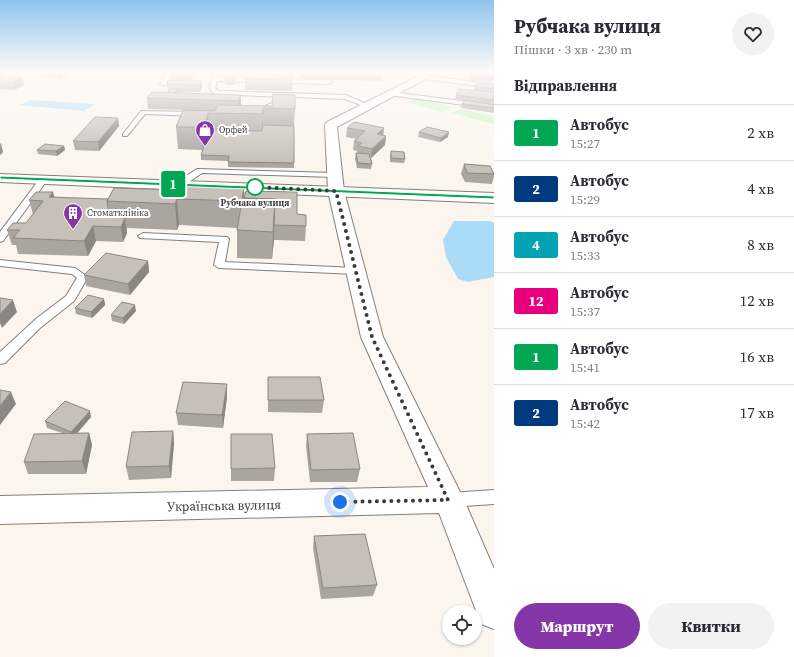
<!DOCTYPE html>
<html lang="uk">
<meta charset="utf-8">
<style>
body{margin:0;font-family:"Source Serif 4",serif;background:#f2f2f3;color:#2b2b33;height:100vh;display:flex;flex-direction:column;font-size:15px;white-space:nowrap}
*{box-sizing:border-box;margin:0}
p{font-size:13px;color:#7c7c81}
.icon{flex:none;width:22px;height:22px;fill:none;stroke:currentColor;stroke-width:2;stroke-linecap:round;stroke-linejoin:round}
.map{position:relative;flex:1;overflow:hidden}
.details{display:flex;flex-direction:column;background:#fff;width:300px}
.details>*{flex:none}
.badge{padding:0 8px;border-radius:3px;font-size:14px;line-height:26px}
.buttons{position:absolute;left:442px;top:605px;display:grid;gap:8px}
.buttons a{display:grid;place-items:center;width:40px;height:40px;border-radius:50%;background:#fff;box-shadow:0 1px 3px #0004;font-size:20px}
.you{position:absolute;width:20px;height:20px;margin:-10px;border:3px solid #fff;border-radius:50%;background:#1a73e8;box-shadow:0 0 0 6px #1a73e833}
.map>.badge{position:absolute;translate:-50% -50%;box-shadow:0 0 0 2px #fff}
h2{padding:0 20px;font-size:15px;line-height:36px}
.round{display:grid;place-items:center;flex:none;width:42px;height:42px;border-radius:21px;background:#f2f2f3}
.head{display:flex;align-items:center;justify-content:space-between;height:68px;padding:0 20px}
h1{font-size:19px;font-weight:800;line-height:30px}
.button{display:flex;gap:8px;margin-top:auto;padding:8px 20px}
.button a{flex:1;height:46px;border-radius:24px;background:#8536a7;color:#fff;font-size:16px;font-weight:800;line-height:46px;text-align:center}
.button a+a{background:#f2f2f3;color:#2b2b33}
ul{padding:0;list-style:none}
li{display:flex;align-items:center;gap:12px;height:56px;padding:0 20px;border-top:1px solid #e1e1e2}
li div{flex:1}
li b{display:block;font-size:15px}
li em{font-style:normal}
li .badge{min-width:44px;font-weight:700;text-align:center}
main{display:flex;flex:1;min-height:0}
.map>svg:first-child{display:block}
.green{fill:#caf5c5}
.water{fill:#abdcf7}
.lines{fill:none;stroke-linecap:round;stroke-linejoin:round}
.service-casing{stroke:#847f78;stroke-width:2}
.minor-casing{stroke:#847f78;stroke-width:2}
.secondary-casing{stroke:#847f78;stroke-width:2}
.service{fill:#fff;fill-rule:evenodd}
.minor{fill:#fff;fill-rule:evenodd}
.secondary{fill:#fff;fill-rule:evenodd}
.wall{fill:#aaa59f}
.shaded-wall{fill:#8b8682}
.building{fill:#c6c0b9;stroke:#8b8682}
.line{fill:#00a651;stroke:#fff}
.walk{stroke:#3c3a37;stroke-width:4;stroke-dasharray:0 7.2}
.stop-dot{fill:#fff;stroke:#00a651;stroke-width:2}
.labels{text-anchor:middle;stroke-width:4;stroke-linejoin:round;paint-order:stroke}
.far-poi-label{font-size:9px;fill:#3c3a37;stroke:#fff;text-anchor:start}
.far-stop-label{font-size:9px;font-weight:bold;fill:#3c3a37;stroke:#fff}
.near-street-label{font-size:13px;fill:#3c3a37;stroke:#fff}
</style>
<main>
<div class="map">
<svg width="494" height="657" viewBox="0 0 494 657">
<rect width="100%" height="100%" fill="#fbf5ed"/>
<path class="green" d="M416,98L453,107L443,112L406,102Z
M461,109L494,117V124L452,113Z"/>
<path class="water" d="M30,100L95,104L84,111L20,105Z
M454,221H490L494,223V277L468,282L458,279L446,257L443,240Z"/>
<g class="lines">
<g class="service-casing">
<path id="service" d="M11,71H18L0,80V76Z
M167,71H173L166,83H183L185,86L160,85Z
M215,71H221L218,77L329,80L332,82L329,84L217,81L215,88L218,91L346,95L371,106L366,107L345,99L294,97L254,115L251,113L252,112L285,97L214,94L209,88Z
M365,71L427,73L429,76L494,84V88L424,79L422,76Z
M391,92L494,105V109L389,95L388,94Z
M141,111L197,112L200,114L197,116L145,114L127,136H123V134Z
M197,169L334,173L338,175L334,177L202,173L183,186H177V182Z
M41,177L48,179L3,241L0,242V232Z
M143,233L227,237L229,239L225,262L356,268L361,271L356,274L219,268L214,265L219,242L140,238L138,236Z
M0,260L75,268L88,277L74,301L40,328L5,363L0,364V352L37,318L66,296L77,278L72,274L0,266Z
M494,490V504L449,507L443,505L441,500L443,495L449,493Z"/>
</g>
<g class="minor-casing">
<path id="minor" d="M428,71H440L337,127L344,191L383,337L464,500L494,569V629L481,624L439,513L0,524V496L428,487L361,337L328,191L325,125L327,122Z"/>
</g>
<g class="secondary-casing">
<path id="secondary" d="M0,174L494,193V203L0,182Z"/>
</g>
<use href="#service" class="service"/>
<use href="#minor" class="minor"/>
<use href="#secondary" class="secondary"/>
</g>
<path class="wall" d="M40,71H77L59,79L42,77Z
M171,71H195L191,81H202V88L200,92H177V93L241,95V106L295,109L294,126V168L228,167V161L201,160V155L203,150L178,149L176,127L184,110L148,109L147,98L168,92L169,91H168L167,84L171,80L170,72Z
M235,71H293L292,91L245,90V79L246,75H235Z
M301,71H383L382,81L301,79Z
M470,71H494L488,84L468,81Z
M0,76L22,78L24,85L14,90L0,89Z
M236,77V80L234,85H225V81Z
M494,85V104L455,99L456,95L474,90V86Z
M462,104L494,105V113L461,108Z
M118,118L119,126L99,151L75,150L73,141Z
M347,128H384L383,135L386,136L385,145L371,158L372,164L371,169L357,168L355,158L356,153H357V151L353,150L354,141L357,139L346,137Z
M419,132H449L448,137L440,142L418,137Z
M64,146L65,150L57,156L38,154L37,150Z
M391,151L405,159L404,163L390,162V156Z
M464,164L494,173V176L492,184L465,182L461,174Z
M244,188V198L297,214L306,226L305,241L274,240L272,259L237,258V228L179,225L177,230L127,228V233L123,242L96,241L88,256L18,254L16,245H12L7,230L26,223L33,214L29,200L55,198L108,199L180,190Z
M148,261L149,272L130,295L86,286L84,275Z
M104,299L105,305L92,318L76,314L75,308Z
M136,311L124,324L112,321L111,315Z
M268,377L324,400L322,413L268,412Z
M227,397L223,428L178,425L176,413Z
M91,417L77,433H89L92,445L86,474H28L24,462L62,433L47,428L45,421Z
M173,431L174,443L171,478L129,480L126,467Z
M307,434L360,469L357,482H310L306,446Z
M275,468L274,481H231V469Z
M314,536L377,585L373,596L321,599L313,548Z"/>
<path class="shaded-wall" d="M0,71H9L0,75Z
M60,71H77L59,79L58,72Z
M190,71H195L190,83L189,73Z
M494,71V80L488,84L491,74Z
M22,78L24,85L14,90L13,82Z
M202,81V88L200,92L199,85Z
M241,95V106L238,112V101Z
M263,108V130L262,136L263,114Z
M208,113L209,135L205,150L204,127Z
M118,118L119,126L99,151L98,142Z
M384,128L383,136L377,134Z
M449,132L448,137L440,142L441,138Z
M386,136L385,145L371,158L372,149Z
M1,143L3,152L0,155V144Z
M64,146L65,150L57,156L56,151Z
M244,188V210L242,198Z
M53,192L57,206L49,197Z
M177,199L179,225L177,230L175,204Z
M275,199L274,240L272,259L273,232Z
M125,218L127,233L123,242L121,227Z
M93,226L96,241L88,256L84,241Z
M148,261L149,272L130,295L128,284Z
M104,299L105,305L92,318L91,312Z
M13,300L17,312L2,328L0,323V314Z
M135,305L136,311L124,324L123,318Z
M227,384V397L223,428L222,415Z
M11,392L16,404L0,425V406Z
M90,411L91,417L73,438L71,432Z
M173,431L174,443L171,478L169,466Z
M89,433L92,445L86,474L82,461Z"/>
<path class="building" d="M171,71H190L189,73L170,72Z
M247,71H293L292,80L245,79Z
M473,71H494V72L491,74Z
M0,76L22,78L13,82L0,81Z
M226,76L236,77L234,81H225Z
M170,80L202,81L199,85L167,84Z
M477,83L494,85V89L474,86Z
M170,89H177L175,93L168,92Z
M459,89L494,92V100L456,95Z
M152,92L241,95L238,101L147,98Z
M273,94L295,95V109L263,108V114L208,113L204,127H176L183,110L215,111L217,105L272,106Z
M465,100L494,105V108L462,104Z
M95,117L118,118L98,142L73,141Z
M354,122L384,128L377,134L386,136L372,149L358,146L362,143L354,141L365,131L347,128Z
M263,125L294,126V163L228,162L229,156L201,155L209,130L262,131Z
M427,127L449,132L441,138L419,132Z
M45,144L64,146L56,151L37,150Z
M391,151L404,152L405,159L391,158Z
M356,153L369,154L372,164L358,163Z
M464,164L490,166L494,174L467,173Z
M182,186L244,188L242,198L275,199L273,232L237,230L242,201L177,199L175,204L107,201L114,188L180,190Z
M246,191L297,192V214L306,215V226L274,225L275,199L244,198Z
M36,192H53L49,197L108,199L107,201L109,213L106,217L125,218L121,227L93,226L84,241L13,238L20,230H7L13,223H26L43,201L29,200Z
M106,253L148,261L128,284L84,275Z
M88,295L104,299L91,312L75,308Z
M0,298L13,300L0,314Z
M122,302L135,305L123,318L111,315Z
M268,377H320L324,400H268Z
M183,382L227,384L222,415L176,413Z
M0,390L11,392L0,406Z
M65,401L90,411L71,432L45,421Z
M173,431L169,466L126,467L132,432Z
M89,433L82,461L24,462L34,434Z
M353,433L360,469L311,470L307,434Z
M231,434H272L275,468L231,469Z
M365,534L377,585L323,588L314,536Z"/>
<linearGradient id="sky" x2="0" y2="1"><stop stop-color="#8fc4ee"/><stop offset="0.44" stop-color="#fdfaf7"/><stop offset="1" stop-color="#fdfaf7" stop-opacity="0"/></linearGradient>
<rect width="494" height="163" fill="url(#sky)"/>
<path class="line" d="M0,176L494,196V199L0,179Z"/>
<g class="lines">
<path class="walk" d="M255,187L336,191L372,337L448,500L340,502"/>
</g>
<defs>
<g id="shop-pin" transform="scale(1)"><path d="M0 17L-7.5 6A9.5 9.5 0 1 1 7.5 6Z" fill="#8536a7" stroke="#fff"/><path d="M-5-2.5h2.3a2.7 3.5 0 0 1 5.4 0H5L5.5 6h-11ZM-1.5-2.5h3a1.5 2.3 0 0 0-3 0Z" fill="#fff"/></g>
<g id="building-pin" transform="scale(1)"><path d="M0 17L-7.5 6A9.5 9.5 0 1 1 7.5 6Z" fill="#8536a7" stroke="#fff"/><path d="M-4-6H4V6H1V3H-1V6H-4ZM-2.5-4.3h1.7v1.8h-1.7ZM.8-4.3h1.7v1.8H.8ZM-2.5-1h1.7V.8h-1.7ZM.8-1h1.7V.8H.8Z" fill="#fff"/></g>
</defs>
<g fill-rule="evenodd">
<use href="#shop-pin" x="205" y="130"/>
<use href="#building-pin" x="73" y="213"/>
</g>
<circle class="stop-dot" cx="255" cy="187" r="8"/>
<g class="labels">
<g class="far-poi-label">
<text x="219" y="133">Орфей</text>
<text x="87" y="216">Стоматклініка</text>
</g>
<g class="far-stop-label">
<text x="255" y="206">Рубчака вулиця</text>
</g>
<g class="near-street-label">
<text transform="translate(224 505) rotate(-1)" y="5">Українська вулиця</text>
</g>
</g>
</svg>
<div class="buttons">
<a><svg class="icon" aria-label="locate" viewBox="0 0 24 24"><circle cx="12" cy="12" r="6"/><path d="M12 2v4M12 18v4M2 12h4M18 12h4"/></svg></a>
</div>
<div class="you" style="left:340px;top:502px"></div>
<b class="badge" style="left:173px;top:184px;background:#00a651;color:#fff">1</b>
</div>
<section class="details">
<div class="head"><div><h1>Рубчака вулиця</h1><p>Пішки · 3 хв · 230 m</p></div><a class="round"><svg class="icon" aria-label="heart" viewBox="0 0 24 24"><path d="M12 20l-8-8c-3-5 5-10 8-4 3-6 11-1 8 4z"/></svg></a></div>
<h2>Відправлення</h2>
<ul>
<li><span class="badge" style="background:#00a651;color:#fff">1</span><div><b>Автобус</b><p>15:27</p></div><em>2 хв</em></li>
<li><span class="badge" style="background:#003b80;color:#fff">2</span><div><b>Автобус</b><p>15:29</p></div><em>4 хв</em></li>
<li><span class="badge" style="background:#00a3b4;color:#fff">4</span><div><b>Автобус</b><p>15:33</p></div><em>8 хв</em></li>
<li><span class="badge" style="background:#e6007e;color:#fff">12</span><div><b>Автобус</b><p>15:37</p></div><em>12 хв</em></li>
<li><span class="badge" style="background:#00a651;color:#fff">1</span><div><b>Автобус</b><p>15:41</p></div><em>16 хв</em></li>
<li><span class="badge" style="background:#003b80;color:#fff">2</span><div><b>Автобус</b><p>15:42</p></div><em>17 хв</em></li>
</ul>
<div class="button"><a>Маршрут</a><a>Квитки</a></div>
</section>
</main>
